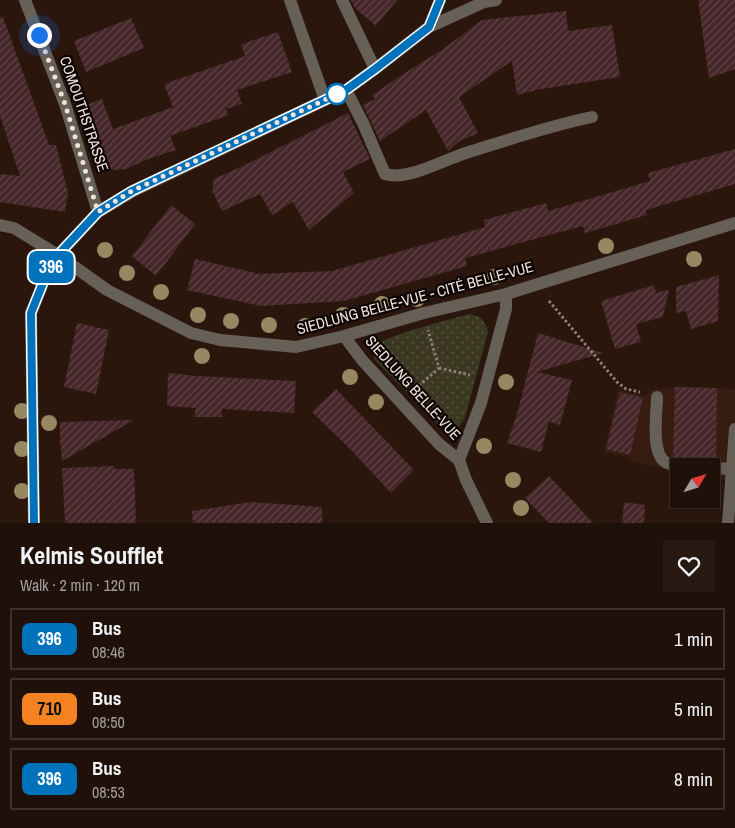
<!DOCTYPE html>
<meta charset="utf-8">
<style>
body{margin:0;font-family:"Archivo Narrow",sans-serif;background:#281913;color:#f1f3f6;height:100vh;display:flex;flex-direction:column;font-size:19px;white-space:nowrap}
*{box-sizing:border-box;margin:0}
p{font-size:16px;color:#a29d9c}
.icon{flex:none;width:28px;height:28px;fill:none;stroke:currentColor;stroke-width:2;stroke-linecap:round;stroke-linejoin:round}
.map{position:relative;height:523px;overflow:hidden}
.panel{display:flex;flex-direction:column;background:#20100a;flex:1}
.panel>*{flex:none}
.badge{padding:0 10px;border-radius:8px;font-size:18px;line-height:32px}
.needle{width:32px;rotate:52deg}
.fabs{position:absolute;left:670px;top:458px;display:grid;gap:10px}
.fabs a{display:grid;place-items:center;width:50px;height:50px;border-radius:0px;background:#20100a;box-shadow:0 1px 4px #0004,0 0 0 1px #3d302b;font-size:25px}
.you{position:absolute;width:25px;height:25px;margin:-12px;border:4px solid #fff;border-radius:50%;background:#1a73e8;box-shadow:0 0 0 8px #1a73e833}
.map>.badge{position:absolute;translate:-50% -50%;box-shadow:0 0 0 2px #fff}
.round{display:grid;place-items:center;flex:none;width:52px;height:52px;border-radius:0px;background:#281913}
.head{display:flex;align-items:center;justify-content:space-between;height:85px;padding:0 20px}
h1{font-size:24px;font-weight:800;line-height:38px}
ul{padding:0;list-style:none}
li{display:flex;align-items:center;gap:15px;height:62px;margin:0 10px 8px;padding:0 10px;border:2px solid #3d302b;border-radius:0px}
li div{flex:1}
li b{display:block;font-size:19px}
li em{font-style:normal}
li .badge{min-width:55px;font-weight:700;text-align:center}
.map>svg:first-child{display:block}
.built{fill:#371c11}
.grass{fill:url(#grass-dots)}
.building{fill:url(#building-hatch)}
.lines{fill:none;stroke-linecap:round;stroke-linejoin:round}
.path{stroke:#907f77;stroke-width:3;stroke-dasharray:2.5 2.5;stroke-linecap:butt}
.lane{stroke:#676057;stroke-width:12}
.street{stroke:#676057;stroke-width:12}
.tree{fill:#958863}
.line-casing{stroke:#fff;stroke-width:11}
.line{stroke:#0072bc;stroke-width:8}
.walk{stroke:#f1e2dc;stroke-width:5;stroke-dasharray:0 9}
.stop-dot{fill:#fff;stroke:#0072bc;stroke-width:2.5}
.labels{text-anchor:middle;stroke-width:4.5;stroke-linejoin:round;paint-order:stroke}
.street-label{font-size:15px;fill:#f1e2dc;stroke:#0c0503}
</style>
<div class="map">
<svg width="735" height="523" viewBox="0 0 735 523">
<defs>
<pattern id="grass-dots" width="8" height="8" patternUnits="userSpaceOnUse" patternTransform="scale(1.25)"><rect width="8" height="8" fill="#3b3821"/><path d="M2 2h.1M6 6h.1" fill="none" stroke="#585441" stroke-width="1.8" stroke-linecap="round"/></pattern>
<pattern id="building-hatch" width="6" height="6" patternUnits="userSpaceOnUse" patternTransform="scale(1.25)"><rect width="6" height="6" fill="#452629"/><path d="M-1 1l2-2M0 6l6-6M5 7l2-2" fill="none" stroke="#604547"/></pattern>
</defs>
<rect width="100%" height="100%" fill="#2a160d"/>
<path class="built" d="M674,387L735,389V482L711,478V466H679V471L632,462L630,458L604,452L618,390L645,396L651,390Z"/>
<path class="grass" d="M469,314C481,316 485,320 488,332L465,417L458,428L448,431L443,429L374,359C374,354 373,349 377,345C386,335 453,319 469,314Z"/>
<path class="building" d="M351,0H397L376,26L355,8Z
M698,0H735V69L709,78Z
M566,11L568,31L612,25L620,77L541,89L517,95L512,61L459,97L478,133L458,142L448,151L426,110L380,141L363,105L375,99L372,95L400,76L440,51L482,20Z
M0,17H3L49,145H56L68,193L65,212L0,202V174L20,176L0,116Z
M131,18L144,48L86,72L74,41Z
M278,32L292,72L237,90L242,104L226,109L229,115L170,136L176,150L148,159L126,169L112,170L105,163L83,106L102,99L113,129L173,107L164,84L245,56L241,44Z
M348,113L370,159L343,172L354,193L309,230L293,202L272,215L260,194L222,211L212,191L214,179L247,164Z
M735,149V184L646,210L647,215L585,233L583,226L465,258L467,266L344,301L261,306L187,290L195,259L256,273L254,274L332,271L485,227L484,220L546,203L548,211L650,181L648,173Z
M171,205L195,224L156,276L132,256Z
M719,275L718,321L691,329L686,311L676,313V287Z
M654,285L656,293L669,289L663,317L636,324L641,342L615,349L601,301Z
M77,323L109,330L96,394L64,387Z
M538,333L603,353L537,372L572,380L560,425L549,422L541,452L507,443L517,414Z
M168,373L197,376L296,381L294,413L222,409V417H194L196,408L167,406Z
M675,387L717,388L716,459L673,457Z
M336,389L414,470L391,493L351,450L312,412Z
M620,392L643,398L630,455L606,449Z
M134,420L62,461L61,446H60V422Z
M114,466V469H134L136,523H65L62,468Z
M549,476L568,496L593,523H549L525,498Z
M251,502L322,507V523H193L192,511Z
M624,502L645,505L644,523H622Z"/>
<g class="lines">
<path class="path" d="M549,301L617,382L626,389L640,392
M439,368L470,375
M415,389L439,368L428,330"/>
<path class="lane" d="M290,0L325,100
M342,0L375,69
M346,90L363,123L385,174C408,181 443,160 466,153C507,140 549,126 592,117
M657,397C657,413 650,455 667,463C673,466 681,465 687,466
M711,468L733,469
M728,523L735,429"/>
<path class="street" d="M25,0L65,104L98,212
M429,27L440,0
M0,225L14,228L58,255L107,290L191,333L220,340L296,347L344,336L424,313L506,294L735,223
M344,336L362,360L439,444L459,460L466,480L487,523
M459,460L481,403L506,309V294
M34,523L31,313L45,278L58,255L98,212L133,191L346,90L375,69L429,27L484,2L496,0"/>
</g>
<g class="tree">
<circle cx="606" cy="246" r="8"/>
<circle cx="105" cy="250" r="8"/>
<circle cx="694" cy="259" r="8"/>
<circle cx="127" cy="273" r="8"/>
<circle cx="494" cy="277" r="8"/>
<circle cx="161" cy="292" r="8"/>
<circle cx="417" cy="299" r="8"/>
<circle cx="382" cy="304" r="8"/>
<circle cx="198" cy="315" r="8"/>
<circle cx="343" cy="315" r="8"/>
<circle cx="231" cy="321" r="8"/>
<circle cx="269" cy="325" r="8"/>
<circle cx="305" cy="326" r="8"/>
<circle cx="202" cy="356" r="8"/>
<circle cx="350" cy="377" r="8"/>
<circle cx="506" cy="382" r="8"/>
<circle cx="376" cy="402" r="8"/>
<circle cx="22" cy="411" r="8"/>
<circle cx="49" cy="423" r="8"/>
<circle cx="484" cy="446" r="8"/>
<circle cx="22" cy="449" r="8"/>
<circle cx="513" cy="480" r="8"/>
<circle cx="22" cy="491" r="8"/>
<circle cx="521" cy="508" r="8"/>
</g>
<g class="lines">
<g class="line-casing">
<path id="line" d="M34,523L31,313L45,278L58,255L98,212L132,191L346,90L375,69L429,27L440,0"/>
</g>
<use href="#line" class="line"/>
<path class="walk" d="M39,35L65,104L98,212L132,191L337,94"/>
</g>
<circle class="stop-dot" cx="337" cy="94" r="10"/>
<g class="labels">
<g class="street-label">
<text transform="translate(84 114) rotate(71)" y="5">COMOUTHSTRASSE</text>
<text transform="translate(415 298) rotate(-15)" y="5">SIEDLUNG BELLE-VUE - CITÉ BELLE-VUE</text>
<text transform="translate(413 388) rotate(48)" y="5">SIEDLUNG BELLE-VUE</text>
</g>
</g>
</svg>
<div class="fabs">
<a><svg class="needle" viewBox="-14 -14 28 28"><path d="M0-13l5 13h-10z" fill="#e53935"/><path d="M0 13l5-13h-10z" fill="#a29d9c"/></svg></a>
</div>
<div class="you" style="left:39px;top:35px"></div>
<b class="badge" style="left:51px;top:267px;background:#0072bc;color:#fff">396</b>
</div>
<section class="panel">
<div class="head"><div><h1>Kelmis Soufflet</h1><p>Walk · 2 min · 120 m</p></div><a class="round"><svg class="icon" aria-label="heart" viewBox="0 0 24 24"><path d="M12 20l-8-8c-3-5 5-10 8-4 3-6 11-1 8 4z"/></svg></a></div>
<ul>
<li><span class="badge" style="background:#0072bc;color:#fff">396</span><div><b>Bus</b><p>08:46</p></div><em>1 min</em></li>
<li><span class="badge" style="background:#f58220;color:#111">710</span><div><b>Bus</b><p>08:50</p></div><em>5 min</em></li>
<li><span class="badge" style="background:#0072bc;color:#fff">396</span><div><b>Bus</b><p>08:53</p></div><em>8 min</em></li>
</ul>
</section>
